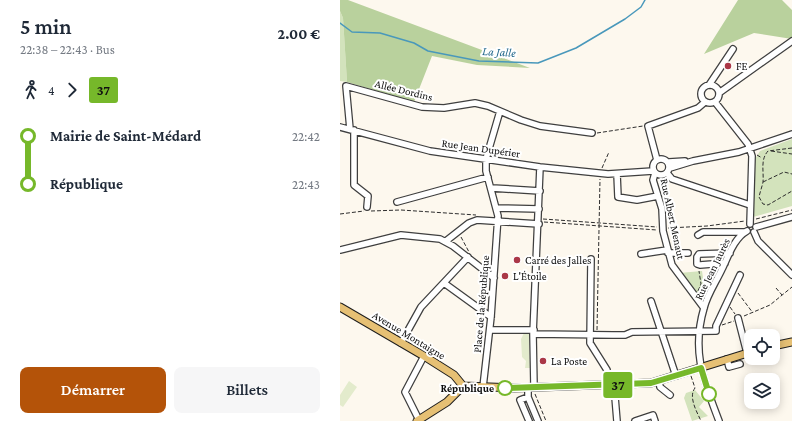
<!DOCTYPE html>
<html lang="fr">
<meta charset="utf-8">
<style>
body{margin:0;font-family:"Crimson Pro",serif;background:#f6f6f7;color:#1f2937;height:100vh;display:flex;flex-direction:column;font-size:15px;white-space:nowrap}
*{box-sizing:border-box;margin:0}
p{font-size:13px;color:#747a83}
.icon{flex:none;width:22px;height:22px;fill:none;stroke:currentColor;stroke-width:2;stroke-linecap:round;stroke-linejoin:round}
.map{position:relative;flex:1;overflow:hidden}
.side{display:flex;flex-direction:column;background:#fff;width:340px}
.side>*{flex:none}
.badge{padding:0 8px;border-radius:3px;font-size:14px;line-height:26px}
.controls{position:absolute;left:404px;top:329px;display:grid;gap:8px}
.controls a{display:grid;place-items:center;width:36px;height:36px;border-radius:8px;background:#fff;box-shadow:0 2px 10px #0003;font-size:20px}
.map>.badge{position:absolute;translate:-50% -50%;box-shadow:0 0 0 2px #fff}
.legs{display:flex;align-items:center;gap:6px;height:44px;padding:0 20px;font-size:13px}
.legs p{margin-inline-start:auto}
.overview{display:flex;align-items:center;justify-content:space-between;height:68px;padding:0 20px}
h1{font-size:22px;font-weight:600;line-height:30px}
.cta{display:flex;gap:8px;margin-top:auto;padding:8px 20px}
.cta a{flex:1;height:46px;border-radius:8px;background:#b45309;color:#fff;font-size:16px;font-weight:600;line-height:46px;text-align:center}
.cta a+a{background:#f6f6f7;color:#1f2937}
ul{padding:0 20px;list-style:none}
li{display:flex;align-items:center;gap:14px;height:48px;font-size:15px}
li i{display:grid;place-items:center;width:6px;height:100%;margin:0 5px;background:currentColor}
li i::after{content:'';width:10px;height:10px;margin:-5px;border:3px solid;border-radius:50%;background:#fff}
li p{margin-inline-start:auto}
li:first-child i{background:linear-gradient(#0000 50%,currentColor 0)}
li:last-child i{background:linear-gradient(currentColor 50%,#0000 0)}
main{display:flex;flex:1;min-height:0}
.map>svg:first-child{display:block}
.green{fill:#d3e3bc}
.forest{fill:#b9d19d}
.pitch{fill:#e3ebcc}
.lines{fill:none;stroke-linecap:round;stroke-linejoin:round}
.stream{stroke:#4998bb;stroke-width:1.5}
.minor-casing{stroke:#3f3f3f;stroke-width:8}
.major-casing{stroke:#1d1d1d;stroke-width:9}
.path{stroke:#2e2e2e;stroke-width:1;stroke-dasharray:4 2;stroke-linecap:butt}
.minor{stroke:#fff;stroke-width:5.5}
.major{stroke:#e6c074;stroke-width:7}
.line-1-casing{stroke:#fff;stroke-width:9}
.line-1{stroke:#76b82a;stroke-width:6}
.poi-dot{fill:#aa3747;stroke:#fff;stroke-width:1.5}
.stop-1-dot{fill:#fff;stroke:#76b82a;stroke-width:2}
.labels{text-anchor:middle;stroke-width:4;stroke-linejoin:round;paint-order:stroke}
.poi-label{font-size:11px;fill:#0c0c0c;stroke:#fff;text-anchor:start}
.street-label{font-size:11px;fill:#0c0c0c;stroke:#fff}
.stop-label{font-size:11px;font-weight:bold;fill:#0c0c0c;stroke:#fff;text-anchor:end}
.water-label{font-size:12px;font-style:italic;fill:#266a8d;stroke:#fff}
</style>
<main>
<section class="side">
<div class="overview"><div><h1>5 min</h1><p>22:38 – 22:43 · Bus</p></div><b>2.00 €</b></div>
<div class="legs"><svg class="icon" aria-label="walk" viewBox="0 0 24 24"><circle cx="13" cy="4" r="2"/><path d="M13 8l-2 6 4 7M11 14l-3 7M7 12l3-4h3l4 4"/></svg>4<svg class="icon" aria-label="forward" viewBox="0 0 24 24"><path d="M9 5l7 7-7 7"/></svg><b class="badge" style="background:#76b82a;color:#111">37</b></div>
<ul>
<li><i style="color:#76b82a"></i><b>Mairie de Saint-Médard</b><p>22:42</p></li>
<li><i style="color:#76b82a"></i><b>République</b><p>22:43</p></li>
</ul>
<div class="cta"><a>Démarrer</a><a>Billets</a></div>
</section>
<div class="map">
<svg width="452" height="421" viewBox="0 0 452 421">
<rect width="100%" height="100%" fill="#fdf8ee"/>
<path class="green" d="M0,11L3,18L7,82L0,81Z
M452,139V206L413,217L415,159L420,151Z
M362,271L364,284L370,287L369,289L362,286L358,296L339,273Z
M355,390L364,401L359,407L368,416L352,421L344,398L346,393Z"/>
<path class="forest" d="M0,0H8L190,68L137,65L92,56L74,102L7,82L3,18L0,11Z
M398,0H442L452,10V39L414,33L364,54Z"/>
<path class="pitch" d="M184,333H189L190,368H185L186,361L182,357L181,339Z
M9,381L17,387L3,407L0,405V395Z"/>
<g class="lines">
<path class="stream" d="M0,23L12,32L40,33L74,43L88,51L139,61L198,63L236,48L285,19L301,7L305,0"/>
<g class="minor-casing">
<path id="minor" d="M361 94a9 9 0 1 1 18 0a9 9 0 1 1-18 0Z
M369,85L393,49
M379,93L452,41
M375,102L408,144L412,156L410,224
M0,127L90,151L200,167L268,174L313,171
M10,129L6,86L82,107L104,108L135,103L148,106L181,120L200,126L252,133
M14,130V185L28,196L27,207
M313 167a8 8 0 1 1 16 0a8 8 0 1 1-16 0Z
M317,160L308,126L358,108L365,102
M329,162L345,161
M330,168L353,161L399,152L452,134
M315,173L313,180L322,209L323,231L332,265L364,308
M327,173L332,179L410,205
M277,174L278,197L297,200L318,196
M152,188L200,191
M57,202L148,177
M157,208L199,209
M416,227L452,217
M414,232L418,241L452,275
M358,235L363,232H404
M106,241L129,223L137,220L199,224
M0,250L61,235L100,239L113,246L154,278
M328,253H348
M301,254L327,250
M251,259L250,343L267,370V385
M385,263L360,265L357,264V257L359,254L390,253
M104,283L151,317
M311,301L336,376
M398,318L407,353
M150,330H194
M193,334L273,335H285L292,332L376,331V326L400,275
M61,343L81,307L128,257
M387,359L389,367L400,364
M319,381L320,387L330,395
M274,385L277,421
M143,387L151,317L158,216L146,171V159L160,111
M194,387L193,334L200,167
M188,388V397L198,421
M188,397L180,400L189,421
M79,420L65,392L84,356
M295,421L313,415L315,421
M379,421C364,381 351,352 364,308C367,295 376,282 382,269C388,257 394,238 407,231"/>
</g>
<g class="major-casing">
<path id="major" d="M0,307L84,356L114,375L123,386
M433,346L452,342
M123,386L174,388L311,383L411,352
M77,421L107,402L123,386"/>
</g>
<path class="path" d="M257,133L303,126
M452,148L428,151C420,160 424,171 423,182C422,187 420,192 419,197L423,204L428,205L452,191
M431,151L452,154
M417,155L422,158
M262,168L269,152
M423,182L444,172L452,174
M31,211L61,210L136,215
M0,214L24,211
M203,219L317,227
M416,219L452,210
M204,222L317,230
M328,228L367,226L405,221
M121,237L129,252
M436,288L442,295
M358,291L361,284L359,271
M398,293L413,313
M390,307L395,314
M404,316L430,305L452,287
M382,325L394,321
M257,330L260,179
M351,376L355,388C348,397 357,412 361,421
M195,394L206,421"/>
<use href="#minor" class="minor"/>
<use href="#major" class="major"/>
</g>
<g class="lines">
<g class="line-1-casing">
<path id="line-1" d="M165,388L311,383L361,368L369,394"/>
</g>
<use href="#line-1" class="line-1"/>
</g>
<g class="poi-dot">
<circle cx="388" cy="66" r="4"/>
<circle cx="177" cy="260" r="4"/>
<circle cx="165" cy="276" r="4"/>
<circle cx="203" cy="361" r="4"/>
</g>
<g class="stop-1-dot">
<circle cx="165" cy="388" r="7"/>
<circle cx="369" cy="394" r="7"/>
</g>
<g class="labels">
<g class="poi-label">
<text x="396" y="70">FE</text>
<text x="185" y="264">Carré des Jalles</text>
<text x="173" y="280">L'Étoile</text>
<text x="211" y="365">La Poste</text>
</g>
<g class="street-label">
<text transform="translate(64 90) rotate(14)" y="4">Allée Dordins</text>
<text transform="translate(141 148) rotate(8)" y="4">Rue Jean Dupérier</text>
<text transform="translate(333 219) rotate(78)" y="4">Rue Albert Menaut</text>
<text transform="translate(372 269) rotate(-64)" y="4">Rue Jean Jaurès</text>
<text transform="translate(141 304) rotate(-85)" y="4">Place de la République</text>
<text transform="translate(69 335) rotate(31)" y="4">Avenue Montaigne</text>
</g>
<g class="stop-label">
<text x="154" y="392">République</text>
</g>
<g class="water-label">
<text transform="translate(159 52) rotate(3)" y="4">La Jalle</text>
</g>
</g>
</svg>
<div class="controls">
<a><svg class="icon" aria-label="locate" viewBox="0 0 24 24"><circle cx="12" cy="12" r="6"/><path d="M12 2v4M12 18v4M2 12h4M18 12h4"/></svg></a>
<a><svg class="icon" aria-label="layers" viewBox="0 0 24 24"><path d="M12 4l9 5-9 5-9-5zM3 14l9 5 9-5"/></svg></a>
</div>
<b class="badge" style="left:278px;top:385px;background:#76b82a;color:#111">37</b>
</div>
</main>
